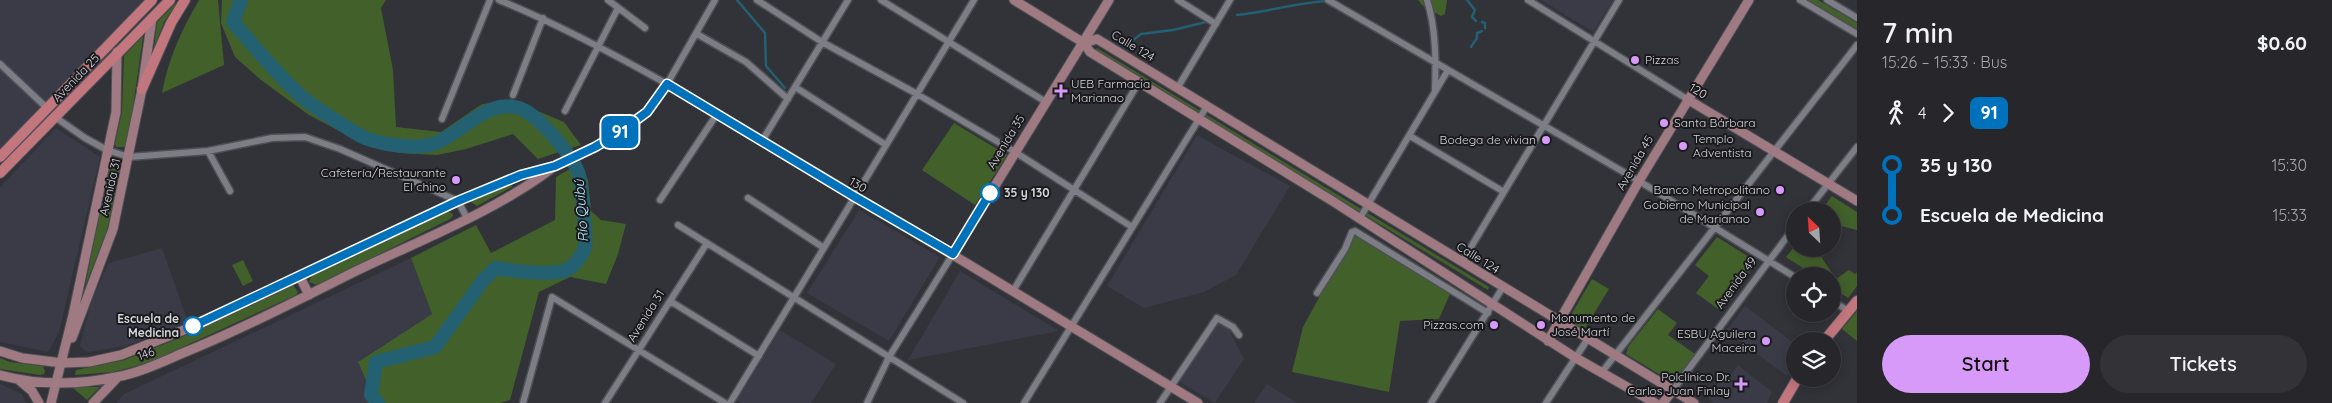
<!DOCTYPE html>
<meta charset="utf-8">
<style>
body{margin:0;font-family:Quicksand,sans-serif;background:#323237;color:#f1f3f6;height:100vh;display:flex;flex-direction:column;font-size:19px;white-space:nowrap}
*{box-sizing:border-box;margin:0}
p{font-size:16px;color:#a4a5a9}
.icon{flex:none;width:28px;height:28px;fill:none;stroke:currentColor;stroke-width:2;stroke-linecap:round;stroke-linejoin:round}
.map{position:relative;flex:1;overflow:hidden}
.side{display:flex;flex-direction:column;background:#26262b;width:475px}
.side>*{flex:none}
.badge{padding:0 10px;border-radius:8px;font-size:18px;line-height:32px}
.needle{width:32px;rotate:335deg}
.fabs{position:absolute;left:1786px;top:202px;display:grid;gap:10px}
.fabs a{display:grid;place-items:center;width:55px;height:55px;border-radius:50%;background:#26262b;box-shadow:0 2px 12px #0003,0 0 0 1px #424347;font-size:25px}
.map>.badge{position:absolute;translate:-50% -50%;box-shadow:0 0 0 2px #fff}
.legs{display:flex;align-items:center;gap:8px;height:55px;padding:0 25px;font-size:16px}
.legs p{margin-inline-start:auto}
.overview{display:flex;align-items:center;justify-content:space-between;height:85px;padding:0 25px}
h1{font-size:28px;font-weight:600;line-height:38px}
.cta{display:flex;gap:10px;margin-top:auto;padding:10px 25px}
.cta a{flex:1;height:58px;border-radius:30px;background:#d89af8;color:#111;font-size:20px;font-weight:600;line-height:58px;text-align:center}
.cta a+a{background:#323237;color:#f1f3f6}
ul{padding:0 25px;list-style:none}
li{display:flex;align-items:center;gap:18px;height:50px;font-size:19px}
li i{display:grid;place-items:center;width:8px;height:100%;margin:0 6px;background:currentColor}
li i::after{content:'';width:12px;height:12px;margin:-6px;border:4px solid;border-radius:50%;background:#26262b}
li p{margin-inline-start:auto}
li:first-child i{background:linear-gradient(#0000 50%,currentColor 0)}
li:last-child i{background:linear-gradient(currentColor 50%,#0000 0)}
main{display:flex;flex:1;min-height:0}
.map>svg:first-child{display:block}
.built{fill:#3b3b48}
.green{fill:#42602a}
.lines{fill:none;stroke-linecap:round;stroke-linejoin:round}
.stream{stroke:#226072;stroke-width:2.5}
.river{stroke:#226072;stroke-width:14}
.street-casing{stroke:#4e4e55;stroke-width:9}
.secondary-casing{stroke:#4e4e55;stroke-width:11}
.primary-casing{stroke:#4e4e55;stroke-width:12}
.street{stroke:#7d7d85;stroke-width:6}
.secondary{stroke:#a07a82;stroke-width:9}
.primary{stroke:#c2767e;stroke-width:10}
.line-1-casing{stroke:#fff;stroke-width:11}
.line-1{stroke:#0072bc;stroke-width:8}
.poi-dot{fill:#d89af8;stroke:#1a1a1e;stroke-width:2}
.stop-1-dot{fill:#fff;stroke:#0072bc;stroke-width:2.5}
.labels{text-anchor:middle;stroke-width:4;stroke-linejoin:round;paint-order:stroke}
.street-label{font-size:12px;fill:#d4d5d9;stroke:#1a1a1e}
.poi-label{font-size:12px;fill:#d4d5d9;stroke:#1a1a1e;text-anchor:end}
.stop-label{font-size:12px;font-weight:bold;fill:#d4d5d9;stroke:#1a1a1e;text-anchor:start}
.water-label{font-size:14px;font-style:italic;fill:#b9ecfe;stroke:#1a1a1e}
</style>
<main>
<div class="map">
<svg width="1857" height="403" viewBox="0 0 1857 403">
<rect width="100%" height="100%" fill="#323239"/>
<path class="built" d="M0,0H152L0,157Z
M1541,0H1613L1593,32Z
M56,128L100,157L59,332L48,352L0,342V187Z
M1197,135L1290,186L1236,275L1204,292L1144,308L1107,286Z
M859,210L940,257L889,341L807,293Z
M162,248L188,322L126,346L87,352L80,346L92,299L109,263Z
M411,258L432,314L359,361L367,382V398L371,403H116L124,394Z
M960,271L1059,331L908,360Z
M1745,306L1795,344V365L1787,376L1726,331Z
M1222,316L1244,359L1215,403L1178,381Z
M780,330L836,364L811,403H741L737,400Z
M1738,365L1772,392L1767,403H1714L1708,399L1718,383L1728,378Z
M0,384L22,394L26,403H0Z
M1267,384L1297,403H1254Z"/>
<path class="green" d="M179,0L164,22L154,48L157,22Z
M199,0H218L224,65L162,93C168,59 182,29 199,0Z
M222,0H386L381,8L393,70L396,127L441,132L482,104L516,102L564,122L581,145L538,159L513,134L466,149L437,155L400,153L366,145L309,115L261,80L235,57L221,23Z
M1418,0H1447L1445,14L1441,16L1422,5Z
M1807,0H1818L1857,23V30Z
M143,36L128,143L126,147H116L115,143L122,112L124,56Z
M1097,48L1489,287L1488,290L1095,51Z
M954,123L1007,155L975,205L922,170Z
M112,162H117L120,166L121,173L107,230L85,287L109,166Z
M580,163L588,180L591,211L601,220L626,224L618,254L606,284L570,277L539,292L510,400L500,403H371L367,398V382L358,362L432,314L411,258L476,225L491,253L555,220L556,177Z
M513,181L512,187L477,206L471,202L473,198Z
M1832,196L1857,212V230L1833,224L1832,211H1821Z
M446,211L452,213L453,216L450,219L317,285L309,282L312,275Z
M1356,230L1453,287L1439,319L1400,321L1389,392L1292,372L1303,327Z
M1717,237L1757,262L1718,309L1696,293L1709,276L1695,265Z
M1795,246V249H1816L1836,279L1849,270L1855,274L1857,272V286L1848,298L1833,288L1832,276H1815L1786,257Z
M243,260L253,281L243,286L232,265Z
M1592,279L1609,289L1584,330L1573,323L1572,313Z
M293,285L298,292L296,295L148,363L113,372L75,375L76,370L124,360L182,337Z
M1658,309L1677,323L1668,335L1695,354L1676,381L1672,382L1626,354L1628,347Z
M1857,311V341L1842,329Z
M0,358L10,362L43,366L45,371L44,374L40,375L0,369Z
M72,387H100L87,400Z"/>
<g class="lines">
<path class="stream" d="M737,0L765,33L766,66L785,88
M1467,0L1475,10L1472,17L1476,21
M1237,15C1267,12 1296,3 1326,1
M1482,22L1485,23V28
M1124,47L1141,34L1173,30L1206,22
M1471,47L1477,38V33L1482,31"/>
<path class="river" d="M241,0L233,22C255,47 277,75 302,97C311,105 354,133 365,138C383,145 418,150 436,143C464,132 490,94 524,110C541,119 571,154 578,172C581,178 587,240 585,247C582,255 578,262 570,268C557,277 512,271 496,268L484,279L435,347L376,362L371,395L378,403"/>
<g class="street-casing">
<path id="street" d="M499,0C558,24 612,53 667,84L715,0
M608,0L645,28
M757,0L822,42L917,94L1015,152L1132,227
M881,0L1046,102
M1178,0L1216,24
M1328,0L1639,181L1795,277
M1427,0C1436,28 1436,61 1435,90
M1528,0L1687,99
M1800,0L1857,34
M1827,0L1857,18
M697,34L746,62L788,99
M0,64L48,109
M795,87L886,145
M1178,87L1230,0
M513,95L543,18
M565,111L618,8
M55,117L85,138L107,150L129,157L208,151L272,138L305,137L340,149L458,201L467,218
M442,119L490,0
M1410,136L1504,192
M762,141L848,0
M208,151L230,191
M748,198L824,248
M660,200L717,114
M1807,211L1857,147
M1360,218L1448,70
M678,225L963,403
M1462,262L1619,0
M1013,291L1139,82
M1317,293L1345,249L1352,232L1355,231L1488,313
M670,301L759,356
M1832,301L1849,311
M1602,372L1857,45
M1673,390L1795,226
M523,403L552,297L725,403
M605,403L707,243
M730,403L974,0
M867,403L889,357L953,254
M1024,403L1207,106
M1160,403L1217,318L1233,327L1239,335
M1431,403L1503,287
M1546,403L1589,337"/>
</g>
<g class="secondary-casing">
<path id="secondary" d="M1014,0L1084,43L1090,52L1334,202L1576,358L1655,403
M1084,43L1097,39L1694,403
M1687,99L1857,201
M953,254L1109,0
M300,277L309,295
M72,338L113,229L142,89L152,18
M1548,341L1639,181L1749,0
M0,351L22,358L62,363L89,362L121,355L204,322L458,201L521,175L555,166L595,147L617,134L647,112L667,84C845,189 1021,296 1198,403
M0,375C37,385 78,385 116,377C139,373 162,362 183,353C242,329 298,300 354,272C418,241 494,212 551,169
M19,380L32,391L39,403
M51,403L73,315L116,112L117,52
M93,403L118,377
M1663,403L1673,390"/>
</g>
<g class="primary-casing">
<path id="primary" d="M142,89L171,23L185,0
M0,157L152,0
M0,173L170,0
M1824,341L1857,301
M1783,403L1797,379"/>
</g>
<use href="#street" class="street"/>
<use href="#secondary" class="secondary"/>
<use href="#primary" class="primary"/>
</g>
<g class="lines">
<g class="line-1-casing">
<path id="line-1" d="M193,326L458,201L521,175L555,166L595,147L617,134L647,112L667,84L855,197L953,254L990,193"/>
</g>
<use href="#line-1" class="line-1"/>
</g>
<g class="poi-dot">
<circle cx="1635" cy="60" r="5"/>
<path d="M1058.5 83.5h5v5h5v5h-5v5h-5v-5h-5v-5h5z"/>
<circle cx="1664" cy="123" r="5"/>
<circle cx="1546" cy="140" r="5"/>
<circle cx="1683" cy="146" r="5"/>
<circle cx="456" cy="180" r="5"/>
<circle cx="1780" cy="190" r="5"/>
<circle cx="1760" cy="212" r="5"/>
<circle cx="1494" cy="325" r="5"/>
<circle cx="1541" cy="325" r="5"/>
<circle cx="1766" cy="341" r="5"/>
<path d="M1738.5 376.5h5v5h5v5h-5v5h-5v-5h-5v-5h5z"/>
</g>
<g class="stop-1-dot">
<circle cx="990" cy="193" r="9"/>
<circle cx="193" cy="326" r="9"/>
</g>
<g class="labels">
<g class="street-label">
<text transform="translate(1133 46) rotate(31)" y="4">Calle 124</text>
<text transform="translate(76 78) rotate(-46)" y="4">Avenida 25</text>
<text transform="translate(1698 91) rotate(31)" y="4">120</text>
<text transform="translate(1006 142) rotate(-59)" y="4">Avenida 35</text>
<text transform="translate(1635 163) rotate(-60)" y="4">Avenida 45</text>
<text transform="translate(858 185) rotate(31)" y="4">130</text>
<text transform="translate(110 187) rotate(-77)" y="4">Avenida 31</text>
<text transform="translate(1478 258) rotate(32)" y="4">Calle 124</text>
<text transform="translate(1736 283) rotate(-54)" y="4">Avenida 49</text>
<text transform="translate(646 316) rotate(-58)" y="4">Avenida 31</text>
<text transform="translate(146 354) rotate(-19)" y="4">146</text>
</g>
<g class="poi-label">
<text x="1645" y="64" text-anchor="start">Pizzas</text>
<text x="1071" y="88" text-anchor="start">UEB Farmacia<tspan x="1071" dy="14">Marianao</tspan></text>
<text x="1674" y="127" text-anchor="start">Santa Bárbara</text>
<text x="1693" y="143" text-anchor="start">Templo<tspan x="1693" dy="14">Adventista</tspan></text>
<text x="1536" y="144">Bodega de vivian</text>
<text x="446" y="177">Cafetería/Restaurante<tspan x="446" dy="14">El chino</tspan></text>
<text x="1770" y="194">Banco Metropolitano</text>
<text x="1750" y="209">Gobierno Municipal<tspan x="1750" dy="14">de Marianao</tspan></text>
<text x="1551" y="322" text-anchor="start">Monumento de<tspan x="1551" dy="14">José Martí</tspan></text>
<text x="1484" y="329">Pizzas.com</text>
<text x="1756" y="338">ESBU Aguilera<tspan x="1756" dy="14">Maceira</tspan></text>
<text x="1730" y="381">Polclínico Dr.<tspan x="1730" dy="14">Carlos Juan Finlay</tspan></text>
</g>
<g class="stop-label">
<text x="1004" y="197">35 y 130</text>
<text x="179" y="323" text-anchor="end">Escuela de<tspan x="179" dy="14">Medicina</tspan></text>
</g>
<g class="water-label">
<text transform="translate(581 211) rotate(-94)" y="5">Río Quibú</text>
</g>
</g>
</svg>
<div class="fabs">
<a><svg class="needle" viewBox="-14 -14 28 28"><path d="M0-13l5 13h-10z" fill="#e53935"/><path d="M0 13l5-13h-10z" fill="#a4a5a9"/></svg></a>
<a><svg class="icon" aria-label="locate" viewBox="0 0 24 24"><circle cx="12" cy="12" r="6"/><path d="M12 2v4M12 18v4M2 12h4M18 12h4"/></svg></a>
<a><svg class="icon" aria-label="layers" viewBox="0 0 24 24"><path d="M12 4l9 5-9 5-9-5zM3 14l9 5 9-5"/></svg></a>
</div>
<b class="badge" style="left:620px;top:132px;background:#0072bc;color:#fff">91</b>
</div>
<section class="side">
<div class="overview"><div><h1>7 min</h1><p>15:26 – 15:33 · Bus</p></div><b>$0.60</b></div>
<div class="legs"><svg class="icon" aria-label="walk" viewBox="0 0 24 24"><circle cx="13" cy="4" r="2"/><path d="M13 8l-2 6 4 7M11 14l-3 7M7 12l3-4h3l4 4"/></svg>4<svg class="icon" aria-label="forward" viewBox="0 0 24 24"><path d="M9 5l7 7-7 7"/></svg><b class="badge" style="background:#0072bc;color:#fff">91</b></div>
<ul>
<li><i style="color:#0072bc"></i><b>35 y 130</b><p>15:30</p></li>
<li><i style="color:#0072bc"></i><b>Escuela de Medicina</b><p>15:33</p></li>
</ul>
<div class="cta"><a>Start</a><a>Tickets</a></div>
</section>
</main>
